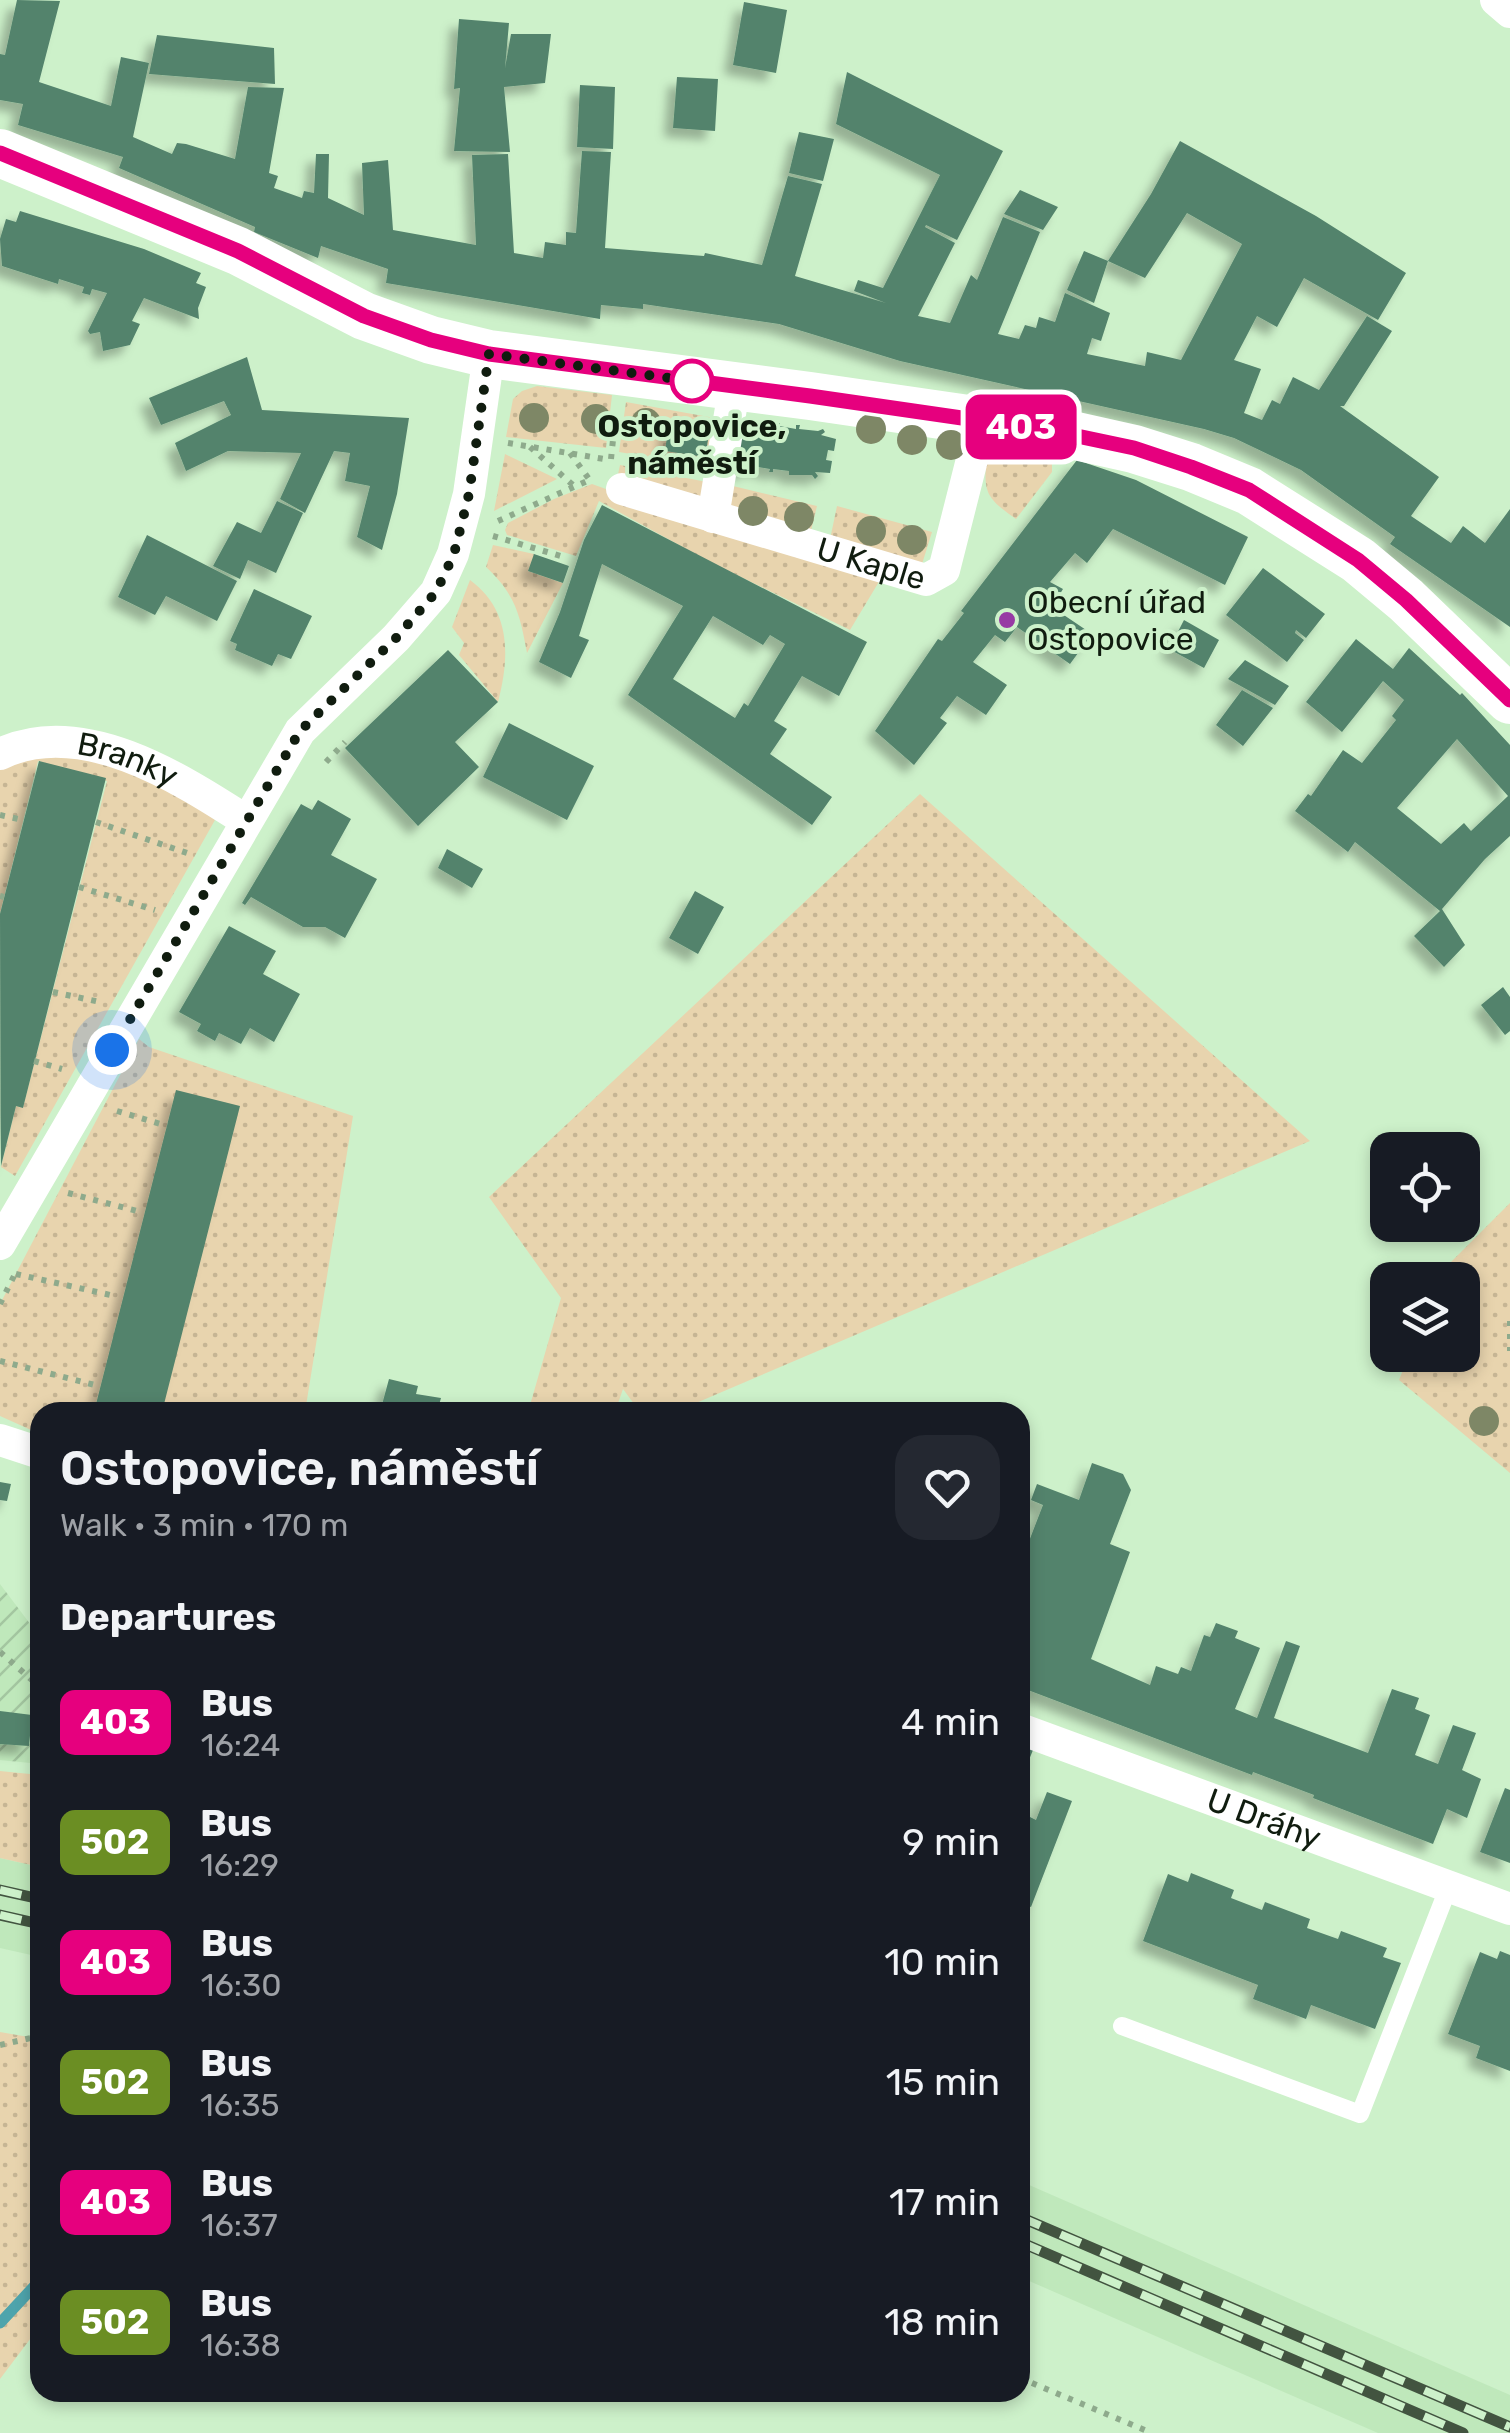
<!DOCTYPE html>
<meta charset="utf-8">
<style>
body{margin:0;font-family:Rubik,sans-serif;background:#242831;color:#f1f3f6;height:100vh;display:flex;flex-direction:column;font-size:38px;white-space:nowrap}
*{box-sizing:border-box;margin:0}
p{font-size:32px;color:#9ea1a6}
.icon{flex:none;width:55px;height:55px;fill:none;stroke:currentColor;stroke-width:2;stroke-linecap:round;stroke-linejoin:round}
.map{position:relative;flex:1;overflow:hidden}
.side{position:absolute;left:30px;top:1402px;width:1000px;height:1000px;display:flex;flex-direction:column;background:#171b24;border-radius:30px;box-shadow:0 5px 15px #0003}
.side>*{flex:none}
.badge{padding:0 20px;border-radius:15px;font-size:35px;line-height:65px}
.tools{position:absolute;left:1370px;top:1132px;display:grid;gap:20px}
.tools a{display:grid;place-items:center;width:110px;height:110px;border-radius:20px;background:#171b24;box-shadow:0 5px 15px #0003;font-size:50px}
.you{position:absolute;width:50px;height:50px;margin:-25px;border:8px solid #fff;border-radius:50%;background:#1a73e8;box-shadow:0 0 0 15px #1a73e833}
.map>.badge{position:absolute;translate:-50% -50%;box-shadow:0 0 0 5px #fff}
h2{padding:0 30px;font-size:38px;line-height:90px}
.round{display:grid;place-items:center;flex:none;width:105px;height:105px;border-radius:30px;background:#242831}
.overview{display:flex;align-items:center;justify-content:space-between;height:170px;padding:0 30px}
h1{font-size:48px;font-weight:600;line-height:75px}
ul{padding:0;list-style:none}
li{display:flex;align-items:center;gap:30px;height:120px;padding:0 30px}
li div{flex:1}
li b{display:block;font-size:38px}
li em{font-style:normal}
li .badge{min-width:110px;font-weight:700;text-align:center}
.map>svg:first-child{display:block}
.built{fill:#bfe8bb}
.industrial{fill:url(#industrial-furrows)}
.grass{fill:url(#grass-dots)}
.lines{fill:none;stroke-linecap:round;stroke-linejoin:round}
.stream{stroke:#4ea4ac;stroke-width:11}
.building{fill:#53836c;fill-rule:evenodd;filter:url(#shadow)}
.path{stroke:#8eaa8c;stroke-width:6;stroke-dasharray:5 8;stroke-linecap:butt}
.lane{stroke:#fff;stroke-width:18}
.street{stroke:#fff;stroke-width:32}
.secondary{stroke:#fff;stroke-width:48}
.rail-casing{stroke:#425440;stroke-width:11}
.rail{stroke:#cdf1ca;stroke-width:8;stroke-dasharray:22;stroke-linecap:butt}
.tree{fill:#7e8766}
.line-casing{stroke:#fff;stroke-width:22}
.line{stroke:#e6007e;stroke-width:15}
.walk{stroke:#101c0f;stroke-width:10;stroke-dasharray:0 18}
.stop-dot{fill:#fff;stroke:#e6007e;stroke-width:5}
.poi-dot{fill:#973aa4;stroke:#cdf1ca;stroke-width:4}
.labels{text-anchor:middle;stroke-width:8;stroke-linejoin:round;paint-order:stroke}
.stop-label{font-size:32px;font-weight:bold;fill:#101c0f;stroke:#cdf1ca}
.street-label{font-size:32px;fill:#101c0f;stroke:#cdf1ca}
.poi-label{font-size:32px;fill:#101c0f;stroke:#cdf1ca;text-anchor:start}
</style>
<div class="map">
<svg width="1510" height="2433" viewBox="0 0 1510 2433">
<defs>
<pattern id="industrial-furrows" width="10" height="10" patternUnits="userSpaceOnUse" patternTransform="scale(2.5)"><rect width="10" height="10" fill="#bfe8bb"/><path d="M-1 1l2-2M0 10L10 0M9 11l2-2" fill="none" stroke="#a3c6a0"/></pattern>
<pattern id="grass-dots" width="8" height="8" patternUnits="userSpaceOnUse" patternTransform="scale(2.5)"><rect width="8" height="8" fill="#e8d4ae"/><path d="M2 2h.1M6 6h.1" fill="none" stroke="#c6b594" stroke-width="1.8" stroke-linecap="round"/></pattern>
<filter id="shadow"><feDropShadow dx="-9" dy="9" stdDeviation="5" flood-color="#0004"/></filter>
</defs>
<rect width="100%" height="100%" fill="#cdf1ca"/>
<path class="built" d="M0,1858L40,1867V1957L0,1948Z
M1020,2181L1510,2395V2433H1378L1020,2277Z"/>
<path class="industrial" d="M0,1584L40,1637V1764L0,1760Z"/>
<path class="grass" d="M537,386L612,395L606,448L506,437L513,399L522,391Z
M626,402L720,419L713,468L619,452Z
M505,454L557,479L494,511Z
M987,454L1052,462V472L1016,519C985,497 983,492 987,454Z
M620,465L712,483L706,509L617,479Z
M592,484L726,532L880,580L850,630L708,561L599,501L576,556L507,535L505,530L508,523L554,499Z
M733,486L817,506L808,543L727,516Z
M837,506L932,532L918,577L828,549Z
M493,545L534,554L529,571L563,583L527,653C520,615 516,595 486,567Z
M470,580C511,610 510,656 498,702L459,655L464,643L452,627Z
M53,752C111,764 170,780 215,820L15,1176L1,1167L16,1106L23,1107L107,781L38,761L0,914V768Z
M920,794L1310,1141L675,1412H640L623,1389L615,1412H528L561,1298L489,1197Z
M139,1039L149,1047L353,1116L305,1412H40V1434L0,1416V1304Z
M1510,1203V1473L1399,1380L1409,1355H1462V1280H1438L1440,1273Z
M0,1771L40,1775V1867L0,1858Z
M0,2032L40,2039V2326L0,2379Z"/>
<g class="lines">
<path class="stream" d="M0,2323L40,2280"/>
</g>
<path class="building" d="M17,0L60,1L39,82L111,106L121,57L149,63L133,137L172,154L177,143L186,144L235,159L248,87L284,88L269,173L278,176L274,188L302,198L304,191L314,193L316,154H329L328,198L364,215L362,163L388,160L393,230L476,245L472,155L508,154L514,253L543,258L545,242L566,245V232L576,233L582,151L611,152L605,248L704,256L705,253L762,265L788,176L822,184L795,276L886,303L854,291L858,280L883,288L940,175L836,124L847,72L1003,151L957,240L926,225L925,227L955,243L918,316L950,323L971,275L977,280L1003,217L1040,232L998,334L1019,339L1025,325L1036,328L1039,317L1055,322L1065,293L1110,313L1101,341L1092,338L1087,354L1145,366L1147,352L1181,360L1242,244L1187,213L1145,278L1108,261L1151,194L1180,141L1316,216L1406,273L1378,320L1304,278L1277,327L1257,316L1234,360L1261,369L1244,413L1262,420L1272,400L1280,404L1293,377L1319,390L1367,316L1392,331L1344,406H1340L1439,477L1411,516L1451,543L1463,526L1485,543L1510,509V627L1390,544L1395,537L1301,470L1234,438L1204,429L900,361L779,324L643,304V309L601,305L600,319L386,283L388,269L321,246L318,258L254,232L255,227L119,168L123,157L18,125L23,104L0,100V54L5,55Z
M744,2L787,10L776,73L733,65Z
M459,19L509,23L505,68L511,34H551L545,83L504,87L510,152L454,151L460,88L454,89Z
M157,35L274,48L275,84L149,74Z
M677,77L718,79L715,131L673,128Z
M580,85L615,87L613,149L577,147Z
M799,132L834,139L823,181L789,173Z
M1020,190L1058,207L1043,230L1004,214Z
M20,211L144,249L201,273L196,283L206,287L198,308L199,319L144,298L132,321L140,324L130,345L103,351L100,332L90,334L88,331L107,293L92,289L90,295L82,293L84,287L59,279L58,284L2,266L0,239L6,219L16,222Z
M1084,251L1108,261L1094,303L1067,290Z
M247,357L262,410L409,418L397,494L382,550L357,537L370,486L345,481L350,453L334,451L305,513L280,499L301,453L228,451L186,471L175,443L231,415L224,401L161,425L149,398Z
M753,418L757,423H780L779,426L796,429V425H800L799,429L818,431L823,429L825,432L821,435L836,439L834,451L828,450L826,460L832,461L830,473L815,472L818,476L815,479L812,475H789V471L773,469V472H769L770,469L752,466L744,471L735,469L744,419Z
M669,422L710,429L705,457L665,451Z
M1077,460L1136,480L1248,537L1225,585L1113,529L1087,563L1075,553L1050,582L1063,589L1052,607L1092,634L1070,664L1017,627L1005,642L995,635L973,662L1007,685L986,715L957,696L940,718L947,723L914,765L875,731L938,639L942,641L964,613L961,611Z
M277,501L303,513L276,573L248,560L240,579L213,566L237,522L261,533Z
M602,505L867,642L839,696L802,676L774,721L787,729L770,754L832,797L812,825L628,695L683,606L602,564L579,636L589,640L571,678L539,662L560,612L584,540ZM713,616L763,645L770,635L785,644L748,706L744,703L735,718L673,679Z
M147,535L237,581L217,621L166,596L155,615L118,597Z
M534,554L569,566L563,583L528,571Z
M1263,568L1325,614L1306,638L1296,630L1295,633L1304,640L1287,662L1226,615Z
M254,589L312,616L291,659L278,654L272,666L235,650L237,644L230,641Z
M1184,620L1219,640L1204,668L1169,649Z
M1356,639L1393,669L1409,648L1460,695L1462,693L1510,745V836L1485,859L1442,909L1465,945L1444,967L1414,936L1440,911L1355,842L1348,852L1295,811L1308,794L1311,796L1343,750L1362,763L1396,720L1392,716L1404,700L1383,681L1342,732L1306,702ZM1457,739L1508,796L1471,831L1464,823L1441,844L1397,808Z
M448,650L498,702L455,742L479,767L418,826L345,748Z
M1245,660L1289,686L1275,705L1228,679Z
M1242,690L1273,708L1243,746L1216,725Z
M509,723L594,766L567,820L483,777Z
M39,761L106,778L23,1108L16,1106L1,1166L0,914Z
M318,800L351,819L331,855L377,879L345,938L325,927H303L251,897L245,905L242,903L301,804L312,810Z
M447,849L483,869L472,888L438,868Z
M695,891L724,907L698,954L669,938Z
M229,926L276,951L263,974L300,994L274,1042L250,1028L241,1044L219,1033L215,1041L197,1031L201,1024L179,1012Z
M1503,987L1510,997V1031L1505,1035L1481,1005Z
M176,1090L240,1106L162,1412H94Z
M389,1379L418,1386L416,1394L441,1398L437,1412H380Z
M1092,1463L1123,1474L1131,1490L1110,1544L1130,1552L1091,1659L1150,1685L1156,1666L1178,1674L1181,1667L1191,1671L1204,1635L1210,1637L1216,1623L1238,1631L1235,1638L1260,1648L1235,1709L1257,1718L1286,1641L1300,1646L1274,1718L1368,1753L1392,1689L1419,1698L1415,1709L1430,1715L1415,1755L1438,1764L1453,1725L1476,1733L1462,1770L1481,1779L1467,1818L1447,1809L1433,1844L1313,1798L1314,1795L1253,1772L1252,1775L1020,1687V1547L1026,1549L1043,1505L1031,1500L1037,1484L1079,1500Z
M0,1482L11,1484L7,1501L0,1500Z
M0,1711L32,1715L29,1746L0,1744Z
M1023,1746L1033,1750L1020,1782V1752Z
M1505,1788L1510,1790V1863L1480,1852Z
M1047,1792L1072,1801L1031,1907L1020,1903V1843L1030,1817L1036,1820Z
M1191,1873L1234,1890L1231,1898L1262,1910L1265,1902L1310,1919L1307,1928L1338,1939L1341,1931L1387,1948L1383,1957L1401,1963L1375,2029L1311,2005L1306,2019L1253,1999L1258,1985L1143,1941L1168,1874L1188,1882Z
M1500,1951L1510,1955V2071L1476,2058L1480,2046L1448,2034L1480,1952L1497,1959Z"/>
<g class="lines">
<path class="path" d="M508,443L604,459
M530,447L574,486
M570,453L589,479
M611,459L616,411
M498,521L587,481
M493,536L564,557
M326,762L345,742
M0,815L23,820
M96,822L190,854
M79,887L155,910
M0,896L4,897
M53,992L100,1002
M34,1061L62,1069
M117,1111L167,1126
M68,1193L137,1211
M16,1274L115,1296
M0,1304L14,1276
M1510,1321V1351
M0,1361L95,1385
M0,1652L40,1687
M0,2045L40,2036
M1020,2378L1152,2433"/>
<path class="lane" d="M1122,2026L1360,2114L1449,1886"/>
<g class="street">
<path d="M1496,0L1510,12"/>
<path id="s1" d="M622,489L926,580L944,570L982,420"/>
<path d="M713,517L731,408"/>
<path id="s2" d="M0,754C81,715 178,777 245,820"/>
<path d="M0,1244L300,731L396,638L436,592L453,554L469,494L489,354"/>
<path d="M0,1440L40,1453"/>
<path id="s3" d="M1020,1729L1510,1909"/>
</g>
<path class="secondary" d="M0,153L238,251L364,316L431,340L489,354L810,396L1058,432L1134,449L1191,467L1249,491L1358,560L1406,600L1510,700"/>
<g class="rail-casing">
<path id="rail" d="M0,1890L40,1899
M0,1915L40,1924
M1020,2217L1510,2427
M1020,2242L1463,2433"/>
</g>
<use href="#rail" class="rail"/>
</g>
<g class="tree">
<circle cx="534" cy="418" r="15"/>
<circle cx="596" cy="419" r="15"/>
<circle cx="646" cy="423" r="15"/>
<circle cx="871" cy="429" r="15"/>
<circle cx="912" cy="440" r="15"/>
<circle cx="951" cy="445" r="15"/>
<circle cx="753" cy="511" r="15"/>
<circle cx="799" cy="517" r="15"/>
<circle cx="871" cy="531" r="15"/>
<circle cx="912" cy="540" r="15"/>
<circle cx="1484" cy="1421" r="15"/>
</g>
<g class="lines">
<g class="line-casing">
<path id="line" d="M0,153L238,251L364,316L431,340L489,354L810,396L1058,432L1134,448L1191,467L1249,490L1358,560L1406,600L1510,700"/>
</g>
<use href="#line" class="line"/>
<path class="walk" d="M112,1050L300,731L396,638L436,592L454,554L469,494L489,354L692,381"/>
</g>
<circle class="stop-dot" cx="692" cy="381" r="20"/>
<circle class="poi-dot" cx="1007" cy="620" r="10"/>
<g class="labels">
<g class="stop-label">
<text x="692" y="437">Ostopovice,<tspan x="692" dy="37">náměstí</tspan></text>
</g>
<g class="street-label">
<text dy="11" stroke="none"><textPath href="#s1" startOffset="260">U Kaple</textPath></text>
<text dy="11" stroke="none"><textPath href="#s2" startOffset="132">Branky</textPath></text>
<text dy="11" stroke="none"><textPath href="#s3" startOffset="260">U Dráhy</textPath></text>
</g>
<g class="poi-label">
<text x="1027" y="613">Obecní úřad<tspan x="1027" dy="37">Ostopovice</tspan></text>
</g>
</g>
</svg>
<div class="tools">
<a><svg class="icon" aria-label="locate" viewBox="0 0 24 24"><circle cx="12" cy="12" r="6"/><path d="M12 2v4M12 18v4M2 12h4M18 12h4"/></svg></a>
<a><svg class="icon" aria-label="layers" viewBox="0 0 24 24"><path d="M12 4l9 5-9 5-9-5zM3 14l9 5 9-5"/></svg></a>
</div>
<div class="you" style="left:112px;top:1050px"></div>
<b class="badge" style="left:1021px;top:427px;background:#e6007e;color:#fff">403</b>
<section class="side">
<div class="overview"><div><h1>Ostopovice, náměstí</h1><p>Walk · 3 min · 170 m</p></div><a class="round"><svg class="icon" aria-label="heart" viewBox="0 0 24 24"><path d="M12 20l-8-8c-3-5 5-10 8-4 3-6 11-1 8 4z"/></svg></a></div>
<h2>Departures</h2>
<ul>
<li><span class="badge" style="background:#e6007e;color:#fff">403</span><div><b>Bus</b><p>16:24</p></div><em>4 min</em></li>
<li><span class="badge" style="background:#6b8e23;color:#fff">502</span><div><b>Bus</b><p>16:29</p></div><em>9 min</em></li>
<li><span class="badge" style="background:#e6007e;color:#fff">403</span><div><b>Bus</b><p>16:30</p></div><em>10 min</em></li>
<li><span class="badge" style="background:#6b8e23;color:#fff">502</span><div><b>Bus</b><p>16:35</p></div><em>15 min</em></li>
<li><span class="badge" style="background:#e6007e;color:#fff">403</span><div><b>Bus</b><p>16:37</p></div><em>17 min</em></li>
<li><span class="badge" style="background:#6b8e23;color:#fff">502</span><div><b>Bus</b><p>16:38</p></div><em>18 min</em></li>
</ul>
</section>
</div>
